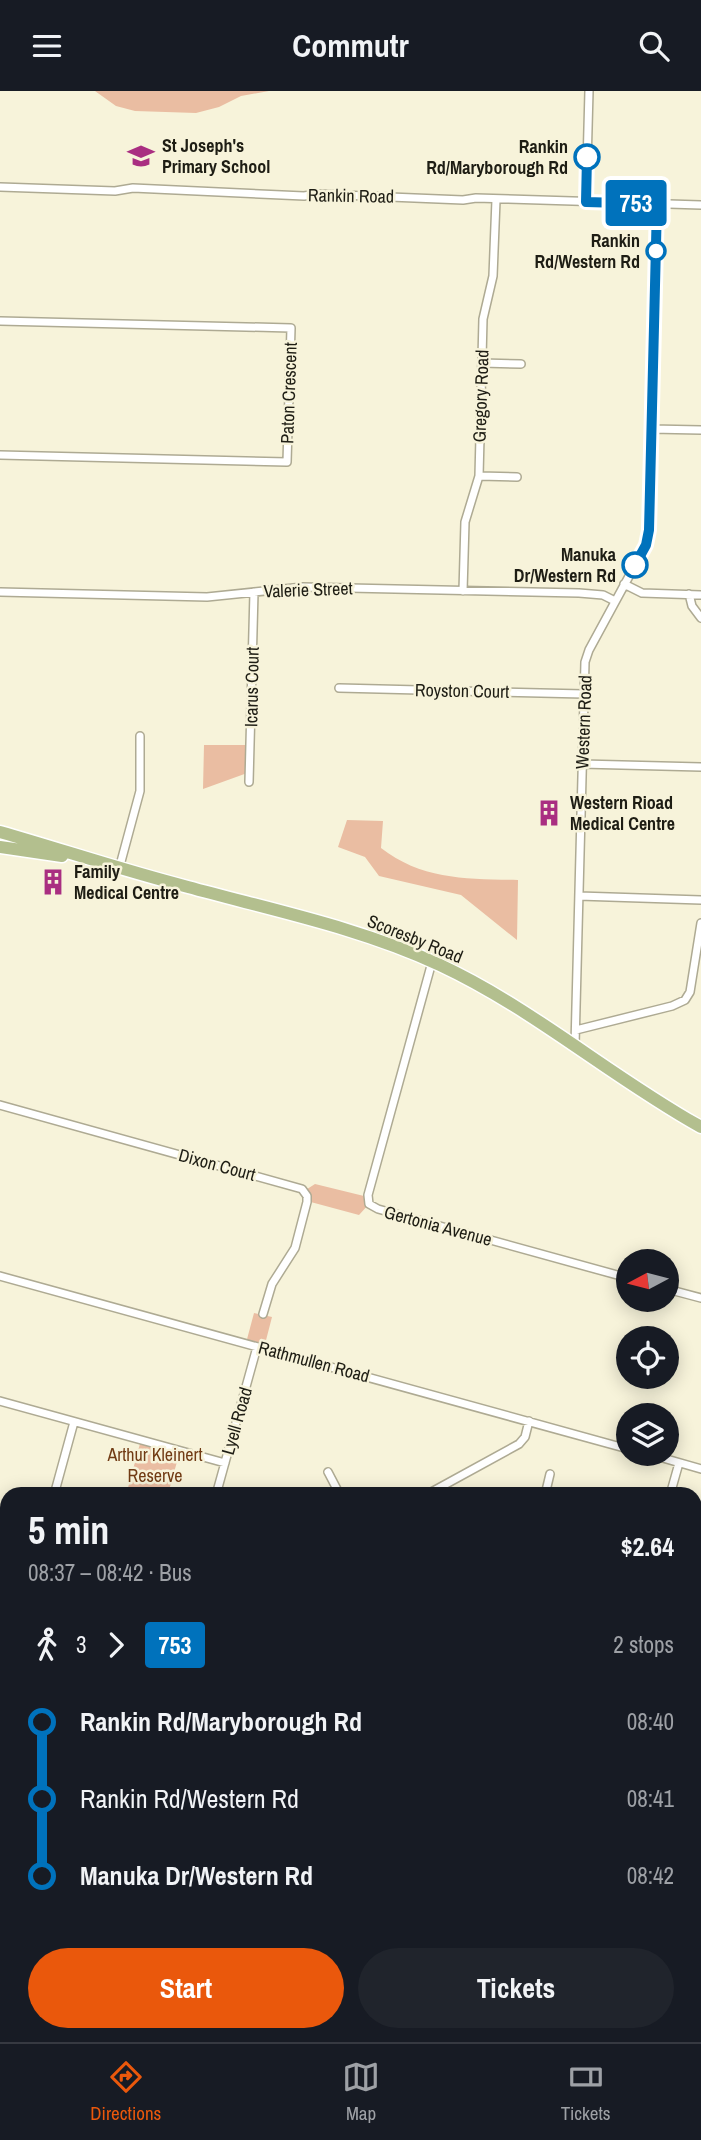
<!DOCTYPE html>
<meta charset="utf-8">
<style>
body{margin:0;font-family:"Archivo Narrow",sans-serif;background:#20242c;color:#f1f3f6;height:100vh;display:flex;flex-direction:column;font-size:26px;white-space:nowrap}
*{box-sizing:border-box;margin:0}
p{font-size:23px;color:#9ea1a6}
.icon{flex:none;width:38px;height:38px;fill:none;stroke:currentColor;stroke-width:2;stroke-linecap:round;stroke-linejoin:round}
.map{position:relative;flex:1;overflow:hidden}
.details{position:absolute;left:0px;top:1396px;width:702px;height:555px;display:flex;flex-direction:column;background:#171b24;border-radius:21px 21px 0 0;box-shadow:0 4px 18px #0003}
.details>*{flex:none}
.badge{padding:0 14px;border-radius:5px;font-size:24px;line-height:46px}
.needle{width:46px;rotate:263deg}
.tools{position:absolute;left:616px;top:1158px;display:grid;gap:14px}
.tools a{display:grid;place-items:center;width:63px;height:63px;border-radius:50%;background:#171b24;box-shadow:0 4px 18px #0003;font-size:35px}
.map>.badge{position:absolute;translate:-50% -50%;box-shadow:0 0 0 4px #fff}
.legs{display:flex;align-items:center;gap:10px;height:77px;padding:0 28px;font-size:23px}
.legs p{margin-inline-start:auto}
.headline{display:flex;align-items:center;justify-content:space-between;height:119px;padding:0 28px}
h1{font-size:38px;font-weight:700;line-height:52px}
.action{display:flex;gap:14px;margin-top:auto;padding:14px 28px}
.action a{flex:1;height:80px;border-radius:42px;background:#ea580c;color:#fff;font-size:28px;font-weight:700;line-height:80px;text-align:center}
.action a+a{background:#20242c;color:#f1f3f6}
ul{padding:0 28px;list-style:none}
li{display:flex;align-items:center;gap:24px;height:77px;font-size:26px}
li i{display:grid;place-items:center;width:10px;height:100%;margin:0 9px;background:currentColor}
li i::after{content:'';width:18px;height:18px;margin:-9px;border:5px solid;border-radius:50%;background:#171b24}
li p{margin-inline-start:auto}
li:first-child i{background:linear-gradient(#0000 50%,currentColor 0)}
li:last-child i{background:linear-gradient(currentColor 50%,#0000 0)}
header{display:flex;justify-content:space-between;align-items:center;height:91px;padding:0 28px;background:#171b24;font-size:32px;font-weight:700}
.dock{display:flex;justify-content:space-around;align-items:center;height:98px;border-top:2px solid #363941;background:#171b24;font-size:19px;color:#9ea1a6}
.dock a{display:grid;justify-items:center;gap:4px}
.dock .on{color:#ea580c}
.map>svg:first-child{display:block}
.green{fill:#eabda2}
.lines{fill:none;stroke-linecap:round;stroke-linejoin:round}
.street-casing{stroke:#aeaa93;stroke-width:10}
.primary-casing{stroke:#fff;stroke-width:15}
.street{stroke:#fff;stroke-width:7}
.primary{stroke:#b3bf8e;stroke-width:12}
.line-1-casing{stroke:#fff;stroke-width:16}
.line-1{stroke:#0072bc;stroke-width:10}
.stop-1-dot{fill:#fff;stroke:#0072bc;stroke-width:3.5}
.labels{text-anchor:middle;stroke-width:5;stroke-linejoin:round;paint-order:stroke}
.poi-label{font-size:18px;font-weight:bold;fill:#1e1d14;stroke:#f7f3da;text-anchor:start}
.stop-label{font-size:18px;font-weight:bold;fill:#1e1d14;stroke:#f7f3da;text-anchor:end}
.street-label{font-size:18px;fill:#1e1d14;stroke:#f7f3da}
.park-label{font-size:18px;fill:#713b14;stroke:#f7f3da}
</style>
<header><svg class="icon" aria-label="menu" viewBox="0 0 24 24"><path d="M4 6h16M4 12h16M4 18h16"/></svg>Commutr<svg class="icon" aria-label="search" viewBox="0 0 24 24"><circle cx="10" cy="10" r="6"/><path d="M15 15l6 6"/></svg></header>
<div class="map">
<svg width="701" height="1951" viewBox="0 0 701 1951">
<rect width="100%" height="100%" fill="#f7f3da"/>
<path class="green" d="M95,0H269L241,5L219,16L196,22L135,20L116,15Z
M204,654H250V681L203,698Z
M347,729L383,730L381,757C422,789 468,788 518,789L517,849L461,804L379,785L365,766L338,756Z
M315,1093L368,1106L369,1113L359,1124L307,1110L304,1100Z
M254,1222L272,1226L264,1257L246,1252Z
M141,1349L180,1360L168,1403L126,1404Z
M695,1694L701,1696V1951L671,1944H695Z"/>
<g class="lines">
<g class="street-casing">
<path id="street" d="M0,96L115,100L133,97L304,105L317,103L463,109L476,107L701,114
M586,111L589,0
M0,230L291,237L287,371L0,364
M482,272L521,273
M651,338L701,339
M479,385L517,386
M624,493L642,502L701,504
M463,500L465,431L479,385L483,228L493,185L496,109
M0,501L207,506L303,496L579,502L603,504L615,510
M689,503L692,515L701,527
M339,597L584,603
M582,673L701,676
M249,691L254,501
M119,778L140,700V645
M579,805L701,809
M432,871L368,1104L369,1113L378,1118L628,1187
M576,939L672,915L685,909L690,901L701,832
M575,954L585,571L589,559L646,454L649,444L657,113
M0,1014L302,1098L307,1105V1111L295,1157L272,1193L263,1223
M0,1185L628,1358
M667,1198L701,1207
M0,1310L225,1372
M649,1363L701,1378
M328,1381L340,1404
M54,1404L74,1331
M216,1404L257,1256
M426,1404L519,1353L525,1346L529,1330
M545,1404L550,1383
M670,1404L679,1372
M695,1503L701,1505
M0,1601L7,1575
M695,1631L701,1633
M695,1687L701,1665
M0,1825L7,1823
M92,1944L106,1951
M671,1944L696,1951
M203,1951L212,1944
M371,1951L373,1944
M497,1951L499,1944
M622,1951L624,1944"/>
</g>
<g class="primary-casing">
<path id="primary" d="M0,741C63,759 125,780 188,796C272,819 361,837 440,874C534,918 611,986 701,1036
M0,756L62,765"/>
</g>
<use href="#street" class="street"/>
<use href="#primary" class="primary"/>
</g>
<g class="lines">
<g class="line-1-casing">
<path id="line-1" d="M587,66L586,111L657,113L649,439L646,454L635,474"/>
</g>
<use href="#line-1" class="line-1"/>
</g>
<defs>
<g id="school-bare" transform="scale(2.1)"><path d="M0-5L7-2L0 1L-7-2ZM-4 1L0 2.5L4 1V4Q0 6-4 4Z" fill="#a92e81" stroke="#f7f3da" stroke-width="2.5" paint-order="stroke"/></g>
<g id="building-bare" transform="scale(2.1)"><path d="M-4-6H4V6H1V3H-1V6H-4ZM-2.5-4.3h1.7v1.8h-1.7ZM.8-4.3h1.7v1.8H.8ZM-2.5-1h1.7V.8h-1.7ZM.8-1h1.7V.8H.8Z" fill="#a92e81" stroke="#f7f3da" stroke-width="2.5" paint-order="stroke"/></g>
</defs>
<g fill-rule="evenodd">
<use href="#school-bare" x="141" y="65"/>
<use href="#building-bare" x="549" y="722"/>
<use href="#building-bare" x="53" y="791"/>
</g>
<g class="stop-1-dot">
<circle cx="587" cy="66" r="12"/>
<circle cx="656" cy="160" r="9"/>
<circle cx="635" cy="474" r="12"/>
</g>
<g class="labels">
<g class="poi-label">
<text x="162" y="61">St Joseph's<tspan x="162" dy="21">Primary School</tspan></text>
<text x="570" y="718">Western Rioad<tspan x="570" dy="21">Medical Centre</tspan></text>
<text x="74" y="787">Family<tspan x="74" dy="21">Medical Centre</tspan></text>
</g>
<g class="stop-label">
<text x="568" y="62">Rankin<tspan x="568" dy="21">Rd/Maryborough Rd</tspan></text>
<text x="640" y="156">Rankin<tspan x="640" dy="21">Rd/Western Rd</tspan></text>
<text x="616" y="470">Manuka<tspan x="616" dy="21">Dr/Western Rd</tspan></text>
</g>
<g class="street-label">
<text transform="translate(351 105) rotate(1)" y="6">Rankin Road</text>
<text transform="translate(289 302) rotate(-88)" y="6">Paton Crescent</text>
<text transform="translate(481 305) rotate(-88)" y="6">Gregory Road</text>
<text transform="translate(308 499) rotate(-2)" y="6">Valerie Street</text>
<text transform="translate(252 596) rotate(-89)" y="6">Icarus Court</text>
<text transform="translate(462 600) rotate(1)" y="6">Royston Court</text>
<text transform="translate(584 631) rotate(-88)" y="6">Western Road</text>
<text transform="translate(415 848) rotate(22)" y="6">Scoresby Road</text>
<text transform="translate(217 1074) rotate(15)" y="6">Dixon Court</text>
<text transform="translate(438 1135) rotate(15)" y="6">Gertonia Avenue</text>
<text transform="translate(314 1271) rotate(15)" y="6">Rathmullen Road</text>
<text transform="translate(237 1330) rotate(-74)" y="6">Lyell Road</text>
</g>
<g class="park-label">
<text x="155" y="1370">Arthur Kleinert<tspan x="155" dy="21">Reserve</tspan></text>
</g>
</g>
</svg>
<div class="tools">
<a><svg class="needle" viewBox="-14 -14 28 28"><path d="M0-13l5 13h-10z" fill="#e53935"/><path d="M0 13l5-13h-10z" fill="#9ea1a6"/></svg></a>
<a><svg class="icon" aria-label="locate" viewBox="0 0 24 24"><circle cx="12" cy="12" r="6"/><path d="M12 2v4M12 18v4M2 12h4M18 12h4"/></svg></a>
<a><svg class="icon" aria-label="layers" viewBox="0 0 24 24"><path d="M12 4l9 5-9 5-9-5zM3 14l9 5 9-5"/></svg></a>
</div>
<b class="badge" style="left:636px;top:112px;background:#0072bc;color:#fff">753</b>
<section class="details">
<div class="headline"><div><h1>5 min</h1><p>08:37 – 08:42 · Bus</p></div><b>$2.64</b></div>
<div class="legs"><svg class="icon" aria-label="walk" viewBox="0 0 24 24"><circle cx="13" cy="4" r="2"/><path d="M13 8l-2 6 4 7M11 14l-3 7M7 12l3-4h3l4 4"/></svg>3<svg class="icon" aria-label="forward" viewBox="0 0 24 24"><path d="M9 5l7 7-7 7"/></svg><b class="badge" style="background:#0072bc;color:#fff">753</b><p>2 stops</p></div>
<ul>
<li><i style="color:#0072bc"></i><b>Rankin Rd/Maryborough Rd</b><p>08:40</p></li>
<li><i style="color:#0072bc"></i><span>Rankin Rd/Western Rd</span><p>08:41</p></li>
<li><i style="color:#0072bc"></i><b>Manuka Dr/Western Rd</b><p>08:42</p></li>
</ul>
<div class="action"><a>Start</a><a>Tickets</a></div>
</section>
</div>
<nav class="dock">
<a class="on"><svg class="icon" aria-label="directions" viewBox="0 0 24 24"><path d="M12 3l9 9-9 9-9-9zM9 14v-3h6M13 9l2 2-2 2"/></svg>Directions</a>
<a><svg class="icon" aria-label="map" viewBox="0 0 24 24"><path d="M3 6l6-2 6 2 6-2v14l-6 2-6-2-6 2zM9 4v14M15 6v14"/></svg>Map</a>
<a><svg class="icon" aria-label="tickets" viewBox="0 0 24 24"><path d="M3 7h18v10H3zM15 7v10"/></svg>Tickets</a>
</nav>
